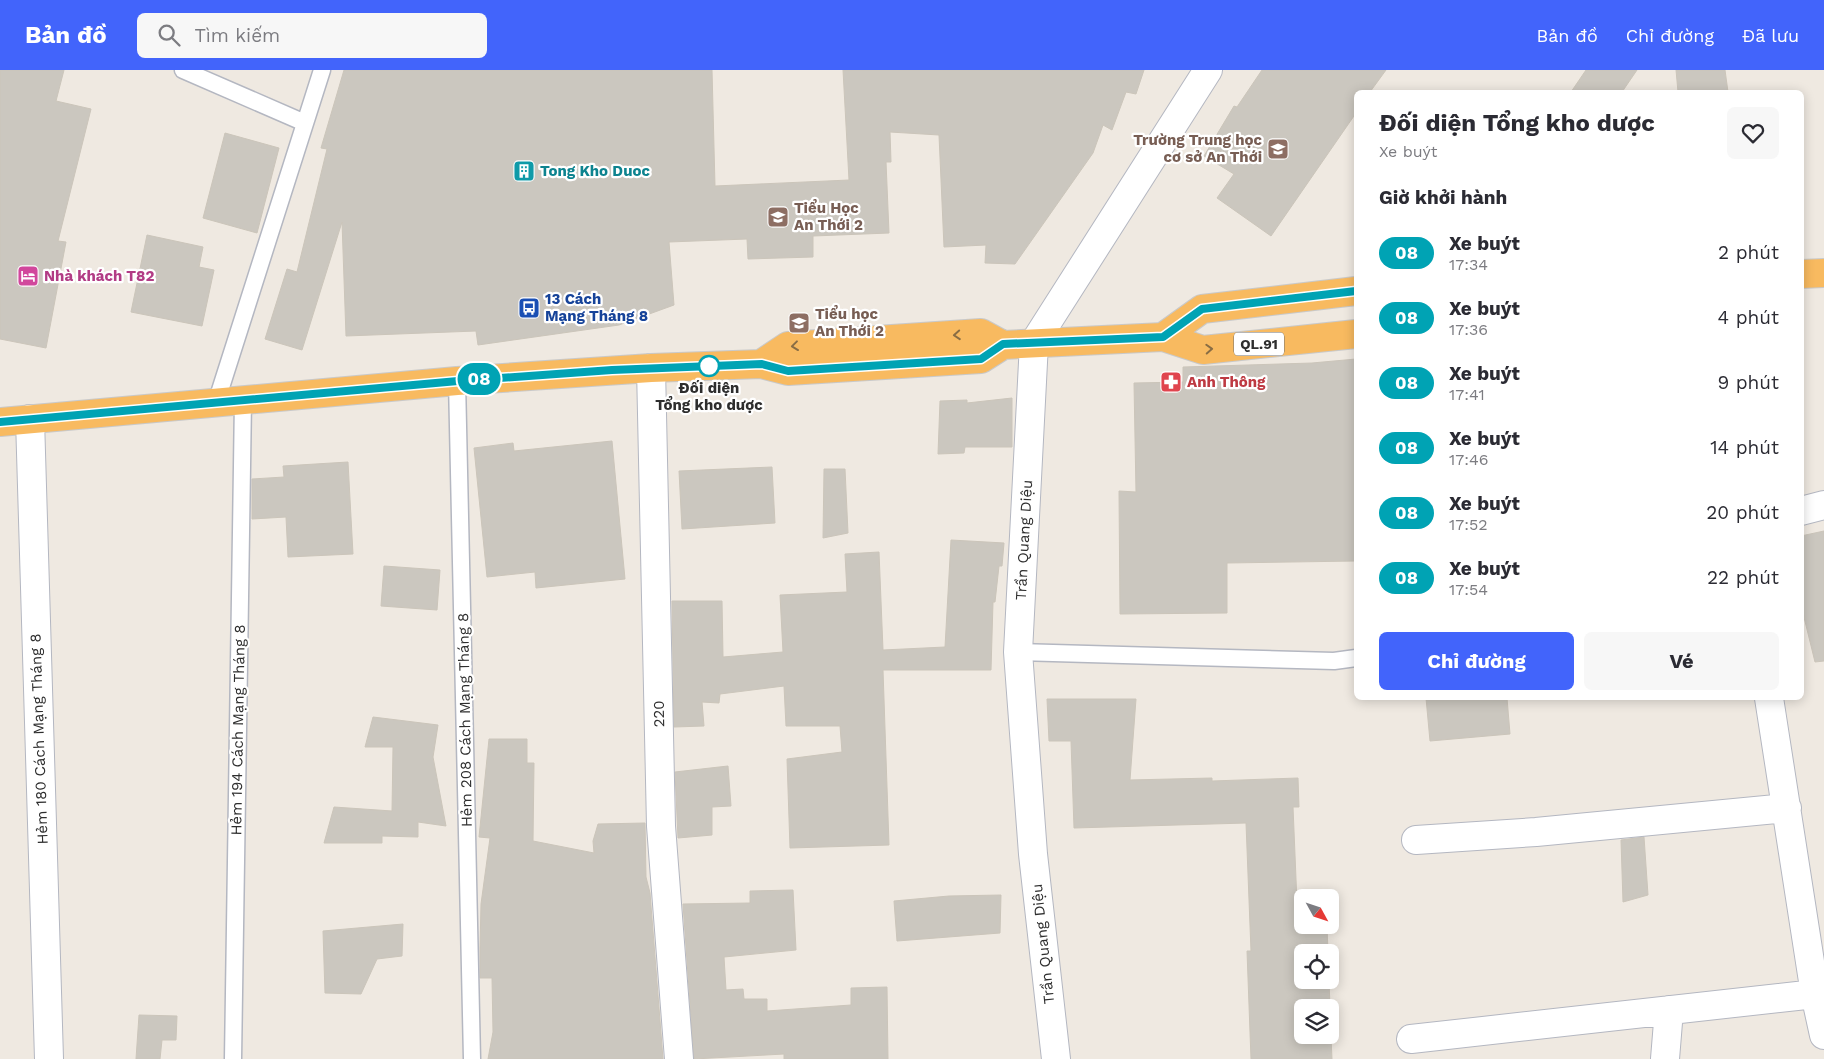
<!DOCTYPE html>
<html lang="vi">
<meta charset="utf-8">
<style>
body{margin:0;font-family:"Work Sans",sans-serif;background:#f7f7f7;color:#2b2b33;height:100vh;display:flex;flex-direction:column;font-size:19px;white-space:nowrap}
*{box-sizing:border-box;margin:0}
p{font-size:16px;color:#7c7c81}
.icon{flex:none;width:28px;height:28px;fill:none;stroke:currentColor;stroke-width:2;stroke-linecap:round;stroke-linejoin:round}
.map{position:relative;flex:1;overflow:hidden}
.details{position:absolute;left:1354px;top:20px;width:450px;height:610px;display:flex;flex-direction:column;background:#fff;border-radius:8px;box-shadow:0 2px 12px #0003}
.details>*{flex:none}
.badge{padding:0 10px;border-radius:16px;font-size:18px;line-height:32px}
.needle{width:32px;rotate:130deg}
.controls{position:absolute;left:1294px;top:819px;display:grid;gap:10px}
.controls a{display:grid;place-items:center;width:45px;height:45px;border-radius:8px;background:#fff;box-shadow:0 2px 12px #0003;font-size:25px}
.map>.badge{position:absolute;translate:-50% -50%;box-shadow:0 0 0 2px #fff}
h2{padding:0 25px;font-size:19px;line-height:45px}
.round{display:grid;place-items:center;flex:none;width:52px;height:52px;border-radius:8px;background:#f7f7f7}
.head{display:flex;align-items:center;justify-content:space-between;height:85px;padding:0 25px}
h1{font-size:24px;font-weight:700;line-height:38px}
.primary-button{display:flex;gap:10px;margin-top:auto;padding:10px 25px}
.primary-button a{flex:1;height:58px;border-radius:8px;background:#4264fb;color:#fff;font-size:20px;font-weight:700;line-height:58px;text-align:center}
.primary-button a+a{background:#f7f7f7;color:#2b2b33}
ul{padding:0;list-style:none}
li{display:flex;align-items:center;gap:15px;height:65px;padding:0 25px}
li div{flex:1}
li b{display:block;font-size:19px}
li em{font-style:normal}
li .badge{min-width:55px;font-weight:700;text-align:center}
header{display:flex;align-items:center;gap:30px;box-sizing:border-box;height:70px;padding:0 25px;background:#4264fb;color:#fff}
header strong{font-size:24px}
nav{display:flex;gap:28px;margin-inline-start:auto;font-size:18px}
.search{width:350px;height:45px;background:#f7f7f7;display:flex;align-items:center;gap:12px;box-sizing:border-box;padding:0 18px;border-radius:8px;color:#7c7c81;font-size:19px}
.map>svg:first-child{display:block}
.building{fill:#cbc7bf;stroke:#cbc5ba}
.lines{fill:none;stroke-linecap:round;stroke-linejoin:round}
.service-casing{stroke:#b4b7c1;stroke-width:19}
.minor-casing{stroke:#b4b7c1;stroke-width:30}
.tertiary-casing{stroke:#b4b7c1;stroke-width:30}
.trunk-casing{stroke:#c9c9c9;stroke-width:30}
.service{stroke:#fff;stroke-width:16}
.minor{stroke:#fff;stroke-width:28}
.tertiary{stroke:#fff;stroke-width:28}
.trunk{stroke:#f8ba60;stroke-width:28}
.oneway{stroke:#896d44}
.line-casing{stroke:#fff;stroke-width:11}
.line{stroke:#00a3b4;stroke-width:8}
.stop-dot{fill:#fff;stroke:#00a3b4;stroke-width:2.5}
.labels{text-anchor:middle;stroke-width:4.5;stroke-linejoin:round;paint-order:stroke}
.shield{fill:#fff;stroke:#6d6d6d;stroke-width:1}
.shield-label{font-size:14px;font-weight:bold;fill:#2e2e2e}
.education-label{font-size:15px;font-weight:bold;fill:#785e54;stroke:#fff;text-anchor:start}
.culture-label{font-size:15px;font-weight:bold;fill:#0d838f;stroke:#fff;text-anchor:start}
.hotel-label{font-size:15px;font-weight:bold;fill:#b23c85;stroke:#fff;text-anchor:start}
.transit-label{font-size:15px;font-weight:bold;fill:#164399;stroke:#fff;text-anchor:start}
.health-label{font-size:15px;font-weight:bold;fill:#be3a42;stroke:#fff;text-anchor:start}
.stop-label{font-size:15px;font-weight:bold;fill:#2e2e2e;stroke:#fff}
.street-label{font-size:15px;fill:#2e2e2e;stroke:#fff}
</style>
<header>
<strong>Bản đồ</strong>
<div class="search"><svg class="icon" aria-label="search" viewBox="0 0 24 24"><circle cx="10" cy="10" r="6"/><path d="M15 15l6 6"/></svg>Tìm kiếm</div>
<nav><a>Bản đồ</a><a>Chỉ đường</a><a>Đã lưu</a></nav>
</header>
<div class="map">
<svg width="1824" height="989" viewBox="0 0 1824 989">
<rect width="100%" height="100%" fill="#efe9e1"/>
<path class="building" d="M0,0H64L56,31L91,39L58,171L66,172L46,278L0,269Z
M344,0H712L715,116L849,110L843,0H1144L1136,24L1126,22L1112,60L1103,55L1093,83L1015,194L985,193L986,175L944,177L939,65L890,62L891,92H886L889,163L813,166V187L748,189L747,169L669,172L674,235L619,255L478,275L476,261L346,266L342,152L302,280L265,269L287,199L297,202L327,79L321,78Z
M1262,0H1386L1370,22H1356V43L1271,166L1217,128L1234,104L1204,86L1234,36L1237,37Z
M1586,0H1637L1622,22H1571Z
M1676,0H1725L1728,22H1678Z
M225,63L279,78L257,163L203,148Z
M147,165L203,177L199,197L214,200L202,256L131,242Z
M1356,289V491L1227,493V543L1120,544L1119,421L1136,422L1134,313L1183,312V297L1312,293Z
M1012,328V377H965L964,383L938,384L940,331L967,330V333Z
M612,371L625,509L536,518L535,502L487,507L474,378L513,373L514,381Z
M348,392L353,484L288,487L286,447L252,449V409L284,407L283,396Z
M772,397L775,453L682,459L679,401Z
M824,399H845L848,463L823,468Z
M1824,461V591L1815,592L1801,535V466Z
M951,470L1004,473L1002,496H999L995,532H993L991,600H883L889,775L790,778L787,689L842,682L840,656H786L784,616L720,624L719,633L702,632L704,656L674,657L672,531H722L723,587L783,582L780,525L847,522L845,484L879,482L883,580L945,577Z
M384,496L440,500L437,540L381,536Z
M1426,628H1507L1510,664L1430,671Z
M1047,629H1136L1130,710L1212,708V711L1298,708L1299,737H1293L1298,857H1327L1328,882H1302V910H1329L1330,938H1302V965H1330V945L1332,989H1251L1247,881H1251L1246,753L1074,758L1071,671H1049Z
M373,647L438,655L433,687L446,756L418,752V767L382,766V773H324L334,737L392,741L393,677H365Z
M489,669H527V693H534L533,771L594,783L593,771L598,754L645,753L646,807L650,823L663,989H488L493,962L492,908H480V878L481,834L490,768L479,767Z
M728,696L731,736L712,737V765L678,768L675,702Z
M1644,767L1648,825L1623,832L1621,770Z
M793,820L796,880L724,887L726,920L743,919L744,929H767V941L851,935V918L887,917L888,989H784V984L694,989L683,834L750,833V821Z
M1001,825L1000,863L897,871L894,831L949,826Z
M403,854L402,886L377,889L361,924L325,923L323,861Z
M139,945L177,946L176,970H162L160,989H136Z"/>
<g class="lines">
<g class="service-casing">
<path id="service" d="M183,0L305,53
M457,311L472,989
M216,333L322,0
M1018,582L1334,591L1356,588
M233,989L243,330"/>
</g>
<g class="minor-casing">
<path id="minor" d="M651,298L661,756L679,989
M30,349L49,989
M1801,441L1824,435
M1769,628L1815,924L1824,965
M1416,770L1536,762L1787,738
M1411,969L1815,924
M1665,989L1669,940"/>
</g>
<g class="tertiary-casing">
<path id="tertiary" d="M1056,989L1033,784L1018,582L1034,273L1208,0"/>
</g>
<g class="trunk-casing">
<path id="trunk" d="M1801,204L1824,203
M1163,267L1202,239L1356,221
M761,294L788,276L981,263L1003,275
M0,352L457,311L651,298L761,294L788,301L981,289L1003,275L1163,267L1203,280L1356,264"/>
</g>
<use href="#service" class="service"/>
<use href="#minor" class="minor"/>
<use href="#tertiary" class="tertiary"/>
<use href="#trunk" class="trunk"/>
</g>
<defs><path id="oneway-chevron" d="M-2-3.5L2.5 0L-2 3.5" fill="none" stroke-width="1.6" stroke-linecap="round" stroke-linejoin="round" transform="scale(1.25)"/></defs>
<g class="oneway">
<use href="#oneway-chevron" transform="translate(957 265) rotate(176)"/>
<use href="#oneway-chevron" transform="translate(795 276) rotate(173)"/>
<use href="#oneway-chevron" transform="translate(1209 279) rotate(-3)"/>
</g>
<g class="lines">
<g class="line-casing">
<path id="line" d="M0,352L458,311L612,300L762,294L788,301L981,289L1003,274L1163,267L1202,239L1356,221"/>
</g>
<use href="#line" class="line"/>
</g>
<defs>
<g id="school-square" transform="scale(1.125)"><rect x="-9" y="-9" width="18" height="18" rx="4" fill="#8d6e63" stroke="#fff"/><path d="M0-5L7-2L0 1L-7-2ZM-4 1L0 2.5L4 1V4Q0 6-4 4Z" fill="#fff"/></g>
<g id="building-square" transform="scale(1.125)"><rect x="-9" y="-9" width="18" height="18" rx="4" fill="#0f9aa8" stroke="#fff"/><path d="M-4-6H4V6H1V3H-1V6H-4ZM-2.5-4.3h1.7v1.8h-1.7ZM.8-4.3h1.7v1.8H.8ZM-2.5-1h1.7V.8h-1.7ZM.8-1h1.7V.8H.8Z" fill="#fff"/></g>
<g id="hotel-square" transform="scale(1.125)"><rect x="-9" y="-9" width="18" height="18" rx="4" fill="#d1479c" stroke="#fff"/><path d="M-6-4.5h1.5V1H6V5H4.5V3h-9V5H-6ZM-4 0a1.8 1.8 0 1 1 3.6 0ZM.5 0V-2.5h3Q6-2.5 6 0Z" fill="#fff"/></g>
<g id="bus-square" transform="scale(1.125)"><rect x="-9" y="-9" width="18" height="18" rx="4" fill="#1a4fb4" stroke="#fff"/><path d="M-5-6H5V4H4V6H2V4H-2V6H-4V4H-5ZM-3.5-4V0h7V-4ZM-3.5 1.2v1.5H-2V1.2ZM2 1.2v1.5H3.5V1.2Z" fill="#fff"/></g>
<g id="pharmacy-square" transform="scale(1.125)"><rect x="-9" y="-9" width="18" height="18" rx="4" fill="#e0444e" stroke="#fff"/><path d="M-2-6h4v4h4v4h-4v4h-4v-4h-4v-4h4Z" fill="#fff"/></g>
</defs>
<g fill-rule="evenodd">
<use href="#school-square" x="1278" y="79"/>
<use href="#building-square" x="524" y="101"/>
<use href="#school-square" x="778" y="147"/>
<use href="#hotel-square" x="28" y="206"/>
<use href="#bus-square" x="529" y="238"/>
<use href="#school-square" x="799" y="253"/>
<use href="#pharmacy-square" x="1171" y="312"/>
</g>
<circle class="stop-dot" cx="709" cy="296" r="10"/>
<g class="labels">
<rect class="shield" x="1234" y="262.5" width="50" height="23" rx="4"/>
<g class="shield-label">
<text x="1259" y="279">QL.91</text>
</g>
<g class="education-label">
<text x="1262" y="75" text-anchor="end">Trường Trung học<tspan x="1262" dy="17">cơ sở An Thới</tspan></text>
<text x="794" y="143">Tiểu Học<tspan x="794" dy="17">An Thới 2</tspan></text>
<text x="815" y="249">Tiểu học<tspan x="815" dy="17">An Thới 2</tspan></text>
</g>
<g class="culture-label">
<text x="540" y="106">Tong Kho Duoc</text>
</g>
<g class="hotel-label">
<text x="44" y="211">Nhà khách T82</text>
</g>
<g class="transit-label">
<text x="545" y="234">13 Cách<tspan x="545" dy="17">Mạng Tháng 8</tspan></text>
</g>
<g class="health-label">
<text x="1187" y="317">Anh Thông</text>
</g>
<g class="stop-label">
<text x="709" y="323">Đối diện<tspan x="709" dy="17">Tổng kho dược</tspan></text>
</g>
<g class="street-label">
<text transform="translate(1024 470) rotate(-87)" y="5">Trần Quang Diệu</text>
<text transform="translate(659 644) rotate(-91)" y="5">220</text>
<text transform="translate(465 650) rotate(-91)" y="5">Hẻm 208 Cách Mạng Tháng 8</text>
<text transform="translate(238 660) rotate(-89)" y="5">Hẻm 194 Cách Mạng Tháng 8</text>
<text transform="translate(39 669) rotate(-92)" y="5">Hẻm 180 Cách Mạng Tháng 8</text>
<text transform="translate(1043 874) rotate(-96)" y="5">Trần Quang Diệu</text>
</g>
</g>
</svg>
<div class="controls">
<a><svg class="needle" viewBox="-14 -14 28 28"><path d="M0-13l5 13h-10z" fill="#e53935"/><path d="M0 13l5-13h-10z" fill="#7c7c81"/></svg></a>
<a><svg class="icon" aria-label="locate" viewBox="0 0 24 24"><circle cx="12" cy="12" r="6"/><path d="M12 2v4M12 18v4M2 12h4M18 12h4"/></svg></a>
<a><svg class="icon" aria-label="layers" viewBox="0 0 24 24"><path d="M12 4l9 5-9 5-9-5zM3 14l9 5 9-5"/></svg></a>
</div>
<b class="badge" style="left:479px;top:309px;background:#00a3b4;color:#fff">08</b>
<section class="details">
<div class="head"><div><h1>Đối diện Tổng kho dược</h1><p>Xe buýt</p></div><a class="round"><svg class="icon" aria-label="heart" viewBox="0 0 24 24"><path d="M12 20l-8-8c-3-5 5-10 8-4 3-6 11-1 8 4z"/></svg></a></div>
<h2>Giờ khởi hành</h2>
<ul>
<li><span class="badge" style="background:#00a3b4;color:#fff">08</span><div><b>Xe buýt</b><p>17:34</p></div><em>2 phút</em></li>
<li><span class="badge" style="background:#00a3b4;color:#fff">08</span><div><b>Xe buýt</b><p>17:36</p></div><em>4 phút</em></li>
<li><span class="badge" style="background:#00a3b4;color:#fff">08</span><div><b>Xe buýt</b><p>17:41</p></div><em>9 phút</em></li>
<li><span class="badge" style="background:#00a3b4;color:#fff">08</span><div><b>Xe buýt</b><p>17:46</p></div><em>14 phút</em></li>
<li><span class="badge" style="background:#00a3b4;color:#fff">08</span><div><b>Xe buýt</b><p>17:52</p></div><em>20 phút</em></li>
<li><span class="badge" style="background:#00a3b4;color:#fff">08</span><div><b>Xe buýt</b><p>17:54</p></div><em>22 phút</em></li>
</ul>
<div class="primary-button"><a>Chỉ đường</a><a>Vé</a></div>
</section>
</div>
